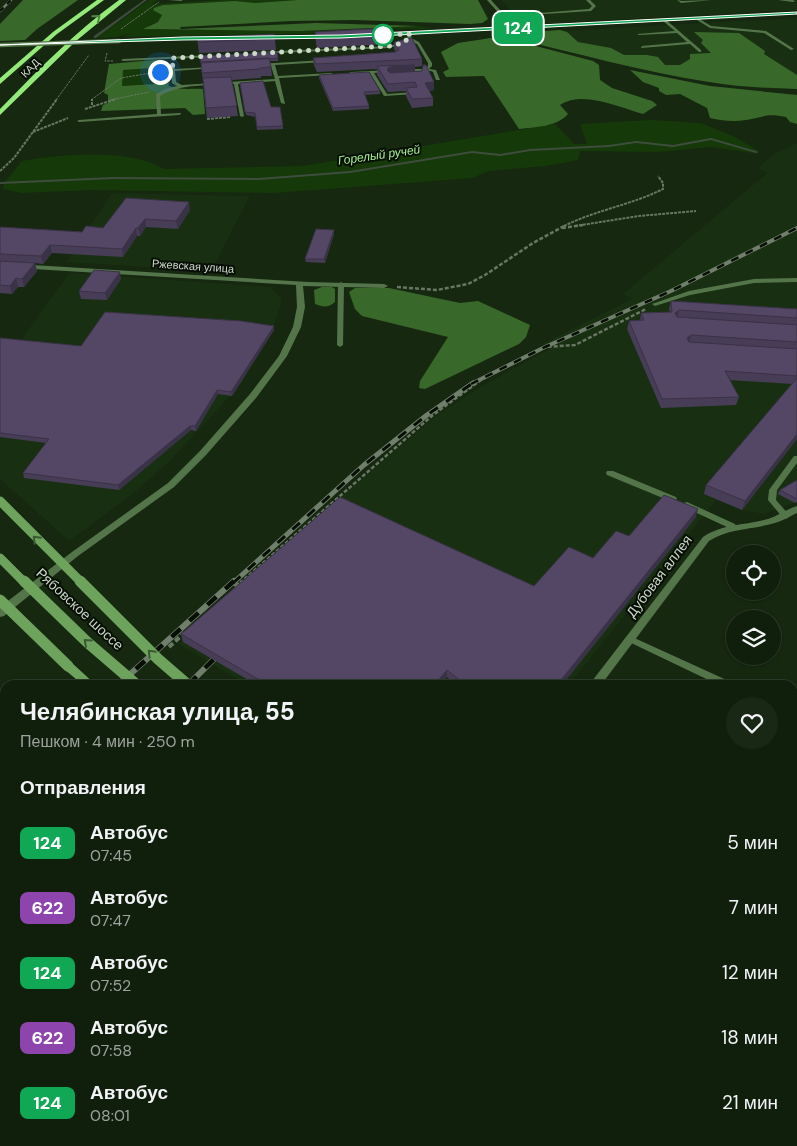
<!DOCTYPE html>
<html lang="ru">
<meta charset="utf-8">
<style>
body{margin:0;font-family:"DM Sans",sans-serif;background:#192715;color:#f1f3f6;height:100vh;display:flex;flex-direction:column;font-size:19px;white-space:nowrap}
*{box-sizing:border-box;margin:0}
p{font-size:16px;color:#9ca29d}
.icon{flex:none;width:28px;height:28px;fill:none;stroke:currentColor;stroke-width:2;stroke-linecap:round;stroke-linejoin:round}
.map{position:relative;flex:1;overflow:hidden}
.drawer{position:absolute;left:0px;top:680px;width:798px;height:466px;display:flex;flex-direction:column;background:#101e0c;border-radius:15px 15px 0 0;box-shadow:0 1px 4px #0004,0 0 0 1px #303c2d}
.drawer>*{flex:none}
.badge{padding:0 10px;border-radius:8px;font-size:18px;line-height:32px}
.controls{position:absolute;left:726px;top:545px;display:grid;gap:10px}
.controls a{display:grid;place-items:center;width:55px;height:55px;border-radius:50%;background:#101e0c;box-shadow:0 1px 4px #0004,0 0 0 1px #303c2d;font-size:25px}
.you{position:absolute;width:25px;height:25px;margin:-12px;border:4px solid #fff;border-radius:50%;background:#1a73e8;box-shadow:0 0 0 8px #1a73e833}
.map>.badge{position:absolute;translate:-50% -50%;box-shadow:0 0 0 2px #fff}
h2{padding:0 20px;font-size:19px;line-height:45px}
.round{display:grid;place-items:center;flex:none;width:52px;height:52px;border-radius:26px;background:#192715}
.head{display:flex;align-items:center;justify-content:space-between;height:85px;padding:0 20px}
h1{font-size:24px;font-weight:800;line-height:38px}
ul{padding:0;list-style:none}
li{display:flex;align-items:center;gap:15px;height:65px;padding:0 20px}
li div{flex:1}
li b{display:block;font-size:19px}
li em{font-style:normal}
li .badge{min-width:55px;font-weight:700;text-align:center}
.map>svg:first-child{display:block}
.built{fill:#182f11}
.green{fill:#163909}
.forest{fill:#39692a}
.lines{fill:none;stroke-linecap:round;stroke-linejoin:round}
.stream{fill:#3e4d3d;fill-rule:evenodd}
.path-far3{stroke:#687763;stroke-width:1;stroke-dasharray:2.5 1;stroke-linecap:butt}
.path-far2{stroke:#687763;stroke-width:2;stroke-dasharray:3 1;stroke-linecap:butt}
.path-far1{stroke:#687763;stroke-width:2.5;stroke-dasharray:4 2;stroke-linecap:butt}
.path{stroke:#687763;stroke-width:4;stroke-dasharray:5.5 3;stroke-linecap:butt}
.service{fill:#54754a;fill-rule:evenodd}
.minor{fill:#54754a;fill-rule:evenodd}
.tertiary{fill:#54754a;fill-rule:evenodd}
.secondary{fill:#6ea35e;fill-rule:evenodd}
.motorway{fill:#94e97a;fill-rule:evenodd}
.rail-far4-casing{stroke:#707f6b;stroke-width:2.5}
.rail-far3-casing{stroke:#707f6b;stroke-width:4}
.rail-far2-casing{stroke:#707f6b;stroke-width:5}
.rail-far1-casing{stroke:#707f6b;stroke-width:6}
.rail-casing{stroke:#707f6b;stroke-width:8}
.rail-far4{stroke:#070e05;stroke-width:2;stroke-dasharray:5;stroke-linecap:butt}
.rail-far3{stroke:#070e05;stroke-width:2.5;stroke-dasharray:8;stroke-linecap:butt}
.rail-far2{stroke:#070e05;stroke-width:3;stroke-dasharray:10;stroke-linecap:butt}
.rail-far1{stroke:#070e05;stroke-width:4.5;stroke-dasharray:12;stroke-linecap:butt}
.rail{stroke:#070e05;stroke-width:5.5;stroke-dasharray:16;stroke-linecap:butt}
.tertiary-bridge{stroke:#54754a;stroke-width:4.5}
.secondary-bridge-far1{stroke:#6ea35e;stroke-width:9}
.secondary-bridge{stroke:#6ea35e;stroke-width:11}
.wall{fill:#473d57}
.shaded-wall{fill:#3a3247}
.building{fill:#534765;stroke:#3a3247}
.oneway{stroke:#558645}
.oneway2{stroke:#3a5832}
.line{fill:#10a855;stroke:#fff}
.walk{stroke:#cdd9ca;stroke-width:5;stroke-dasharray:0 9}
.stop-dot{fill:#fff;stroke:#10a855;stroke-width:2.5}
.labels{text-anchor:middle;stroke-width:4;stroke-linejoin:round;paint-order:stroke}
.far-street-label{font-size:11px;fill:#cdd9ca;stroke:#070e05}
.far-water-label{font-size:12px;font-style:italic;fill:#aaef95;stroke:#070e05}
.street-label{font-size:14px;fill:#cdd9ca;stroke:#070e05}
</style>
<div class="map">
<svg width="797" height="1146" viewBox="0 0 797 1146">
<rect width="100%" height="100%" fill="#162810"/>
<path class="built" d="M501,0H797V10L533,24L530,20L521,21Z
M797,18V85L673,70L524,33Z
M797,143V502L763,514L742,510L716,500L569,685H247L179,644L340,504L335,502L437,415L480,387L549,349L542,344L632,299L623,294L767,173L758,168L774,154Z
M112,193L250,196L211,271L66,262Z
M69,273L271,287L282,300L273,327L241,384L169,462L130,496L69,541L0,479V341L57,344L21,340Z"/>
<path class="green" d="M149,0H158L152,4L224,0H298L255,3L235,1L163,5L161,12L162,15L158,22L149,25L156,30L257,29L300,31L419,26L434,29H373L345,33L123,37L132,33L116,37L97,38Z
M168,67L170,83L122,86V70Z
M652,120L701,123L733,136L759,151L753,153L711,147L658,152L580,151L578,160L546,166L488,171L473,178L274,193L91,190L21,193L3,189L4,183L22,161C61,154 130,148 164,169L302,166L555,124L574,144H587L580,124Z
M124,1141H260L261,1146H130Z"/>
<path class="forest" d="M23,0H78L37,29L25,40L0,41V24Z
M298,0H478L488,19L482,23L470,24L355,20L291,21L180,27L181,29L316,23L419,26L300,31L143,29L158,22L162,15L153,10L154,8L163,5L235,1L255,3Z
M560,30L567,32L578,42L611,48L624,55H647L658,57L665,65H680L690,59V54L711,53L701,43L703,40L694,32L739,33L765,51L764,54L797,75V89C768,88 738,87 709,82C640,71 572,52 504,36L503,34Z
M491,38L509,39L593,61L599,65L600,80L612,88L652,101L657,105L643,114C618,107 583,90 560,105L568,114C557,127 535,127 519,129L484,76L446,77L443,72L449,69L441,52L458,43Z
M154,60L166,61L168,67L123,70L122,86L170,83L168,85C178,91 192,88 203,89L205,114L193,115L185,108L101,111L103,105L108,103V95L104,93L109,64Z
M630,70L710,86L797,95V124L790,122L786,117C766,113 765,117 746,120C734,122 723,121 710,118L707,108L680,94L666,95L659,91V88L643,82Z
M322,287H332L335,289V302C328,308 323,307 315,304L314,290Z
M355,288H389L460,303L478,301L530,325L526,337L519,344L425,389L419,388L420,381L448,337L362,316L355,309L349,292Z
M5,1108V1141H73L49,1146H0V1109Z"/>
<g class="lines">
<path class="stream" d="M144,0H147L96,38H94V36Z
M711,138L759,152L756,153L711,140L673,147L636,143L609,147L530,151L500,156L472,153L350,173L259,180L113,179L0,184V182L113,177L259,178L350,171L472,151L500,154L530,149L609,145L636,141L673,145Z"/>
<path class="path-far3" d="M121,29L159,2
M107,53L105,61H113
M56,100L89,55
M91,100L121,78L163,71
M110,100L149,92"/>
<path class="path-far2" d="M92,105V99
M85,109L116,99
M207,119L231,117
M33,132L68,118
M0,171L14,158L57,99
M564,226C596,210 631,205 663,189V183L658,176
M575,226L639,216L696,211"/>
<path class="path-far1" d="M562,228L583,225
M397,287L437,290L468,284L485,275L533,243L566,225
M240,583L433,415L481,380L545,347L575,345L646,309"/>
<path class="path" d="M235,587L242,581
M169,647L184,633"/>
<path class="service" d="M168,0H183L181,1Z
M586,0H590L596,6L591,11L529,15L527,14L589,9L592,6Z
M677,0L682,1L712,0L681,3Z
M778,0H793L795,1L793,2Z
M698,18L711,26L766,31L794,49L791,50L764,33L710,28L697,20Z
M663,19H665L701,50V52H699L690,44L641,48L642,46L687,42L677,33L639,35L637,34L675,31L663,21Z
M410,33L412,34L411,38L419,42L432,63V66L429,69L436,70L440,80H436L433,72L431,71H403L404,69H424L428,66V63L417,44L409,41L404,44L389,48L256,54L254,53L256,52L389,46L402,42L407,38L408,34Z
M211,55L210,57L123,61L121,60L123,59Z
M324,60L325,62L275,65L278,76L331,73L333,74L331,75L279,78L285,104L281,103L275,81L238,84L244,116L242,117L240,116L234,84C209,86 182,83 160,96L161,114L181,113V114L179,115L79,122L77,121L79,120L157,114L156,94L165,89L177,86L172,83L171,66L173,65L175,66V69L212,67L214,68L175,71L176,82L182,85L275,79L271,66H260L259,64Z
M389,70L388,72L374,73L387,94L414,92L416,94L384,96L370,73L351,74L349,73L351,72Z
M797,278V282L754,283L690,295L655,306L652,304L689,291L754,279Z
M341,282L344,284L343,345L340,347L337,345L338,284Z
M794,456H797V463L777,490L776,500L790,516L786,519L783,518L768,500L769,490Z
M607,471H613L676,497L677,499L673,502L670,501L607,475L606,473Z
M687,502L735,524L736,526L732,529L729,528L684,507L683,505L684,503Z
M630,636L731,682L733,685H719L627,641L625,639L627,637Z
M792,711L797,713V721L792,719Z
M0,934L5,937V953L0,950Z"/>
<path class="minor" d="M487,0H491L517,29H513Z
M0,263L308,282L384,284L388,286L384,288L303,286L305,307L301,327L287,356L256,398L206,455L174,487L78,556L4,616L0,617V607L72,552L168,483L200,451L250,394L279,356L293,327L297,307L296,285L0,267Z
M797,506V513C787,518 778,523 767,525C746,530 728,529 709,541L601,685H589L703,537C725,523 744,526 768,519C778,516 787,509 797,506Z
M0,749L5,751V764L0,762Z
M369,1141H388L390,1146H371Z"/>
<path class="tertiary" d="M797,12V14L379,36L377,35Z
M261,36H329L331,37L329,38H259Z
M212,37L214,39L119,42L117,41Z"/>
<path class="secondary" d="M68,662L72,663L96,685H83L64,669L63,666L64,663Z
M792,952L797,954V969L792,967Z
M547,1141H564L562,1146H545Z
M621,1141H641L643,1146H623Z
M721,1141H741L743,1146H723Z"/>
<path class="motorway" d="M97,0H104L57,34L0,84V78L53,32Z
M119,0H126L76,41L0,115V109C38,70 75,32 119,0Z"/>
<g class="rail-far4-casing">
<path id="rail-far4" d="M0,11L11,0"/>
</g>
<g class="rail-far3-casing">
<path id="rail-far3" d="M471,384L545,347L671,291L797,228"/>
</g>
<g class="rail-far2-casing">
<path id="rail-far2" d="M233,583L364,465L427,415L473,383"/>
</g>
<g class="rail-far1-casing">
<path id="rail-far1" d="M118,685L234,581
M188,685L220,653
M0,788L5,784"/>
</g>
<g class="rail-casing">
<path id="rail" d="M0,863L5,858"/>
</g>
<use href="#rail-far4" class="rail-far4"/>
<use href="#rail-far3" class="rail-far3"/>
<use href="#rail-far2" class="rail-far2"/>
<use href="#rail-far1" class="rail-far1"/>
<use href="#rail" class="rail"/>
<path class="tertiary-bridge" d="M0,45L119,41"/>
<path class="secondary-bridge-far1" d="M0,501L82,583
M0,558L25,583"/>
<path class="secondary-bridge" d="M24,581L87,642L137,685
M80,581L158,659L188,685
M0,600L68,666"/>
</g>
<path class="wall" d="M388,28L390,44H389L317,48L316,43L315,32Z
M197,38L275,39L276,50L199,53Z
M394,42L422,59V66L415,67V71L434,90L429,91L433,98V106L412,108L406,96V91L388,92L377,75V69L317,72L314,65L313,58L396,52L394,49Z
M200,56L278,58V61H270L271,67L272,76H261V78L232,80L238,116L207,118Z
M319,75L380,91V94L365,95L369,106V109L333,111L319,78Z
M240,83L271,107L283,126V129L257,130L256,117L246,115Z
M190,210L178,229L146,227L140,236H137L123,257L52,253L43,264L35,263L37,271L24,287H18L12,294L0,293V227L82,232Z
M334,234L325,263L306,262L305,259Z
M121,279L107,300L81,299L79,291Z
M671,301L797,309V439L742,510L704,494L706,485L792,384L729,380L739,397L736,405L661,408L627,329L629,321L640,320L641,313L670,312L669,309Z
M274,326V330L232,396L218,394L196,431L191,430L119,490L24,478L23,473L46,443L0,437V338L81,346Z
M797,480V502L795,503L778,494L780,490Z
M696,517L562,685H456L447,677L440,685H257L183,642L181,634L534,586L593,558L629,536Z"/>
<path class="shaded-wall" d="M389,33H390V44H389Z
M415,65V73L389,75L387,70L389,67Z
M434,82V90L425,91V83Z
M189,202L190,210L178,229L176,221Z
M145,219L146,227L140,236L138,228Z
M136,228L137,236L123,257L122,249Z
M334,230V234L325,263L324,259Z
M50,245L52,253L43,264L41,256Z
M35,263L37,271L24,287L22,279Z
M120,272L121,279L107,300L105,293Z
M16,278L18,287L12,294L10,286Z
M679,310L677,318L675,313Z
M274,326V330L232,396L231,392Z
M691,335L689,343L687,338Z
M217,390L218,394L196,431L195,426Z
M190,426L191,430L119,490L118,485Z
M797,434V439L742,510L745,501Z
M698,509L696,517L562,685H557Z
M447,670V677L440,685H434Z"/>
<path class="building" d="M388,28L390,33L317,37L315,32Z
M274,34L275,39L198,42L197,38Z
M412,38L422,59L316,64L313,58L395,52L399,50L394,42Z
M277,52L278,58L201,63L200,56Z
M269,58L271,67L260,68V69L202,73L201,62Z
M415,65L389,67L387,70L390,73L422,71L423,65H426L434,82L425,83L433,98L412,99L406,88L417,87L415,82L388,84L377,66Z
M369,72L380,91L364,92L369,106L333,108L319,75Z
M231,77L237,106L206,108L203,78Z
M263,81L271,107H280L283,126L257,127L255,113L245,112L240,83Z
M126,198L189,202L176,221L145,219L138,228H136L122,249L50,245L41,256L0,254V227L82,232L86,226L103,228Z
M316,229L334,230L324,259H305Z
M0,261L35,263L22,279L16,278L10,286L0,285Z
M94,270L120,272L105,293L79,291Z
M671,301L797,309V318L679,310L675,313L677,317L797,325V342L691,335L687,338L689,342L797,349V376L725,371L739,397L662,399L629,321L644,320L641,313L672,312Z
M105,312L241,321L274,326L231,392L217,390L195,426H190L118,485L23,473L49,439L0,433V338L81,346Z
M797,378V434L745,501L706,485Z
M797,480V499L780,490Z
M664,495L698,509L557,685H466L447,670L434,685H268L181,634L340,497L534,586L569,547L593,558L616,531L629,536Z"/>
<defs><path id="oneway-chevron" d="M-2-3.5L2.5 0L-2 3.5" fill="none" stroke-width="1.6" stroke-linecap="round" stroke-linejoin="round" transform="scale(1.25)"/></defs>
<use class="oneway" href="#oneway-chevron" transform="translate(97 18) rotate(-39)"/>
<g class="oneway2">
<use href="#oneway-chevron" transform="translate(36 539) rotate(-135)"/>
<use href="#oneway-chevron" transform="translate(87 642) rotate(-138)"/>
<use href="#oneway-chevron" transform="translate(151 653) rotate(-135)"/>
</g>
<path class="line" d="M797,12V14L341,38L182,40L0,45L182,37L341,35Z"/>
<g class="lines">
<path class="walk" d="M160,72L173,70L172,58L389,46L403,43L410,37V34L383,35"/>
</g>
<circle class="stop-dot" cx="383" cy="35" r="10"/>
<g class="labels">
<g class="far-street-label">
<text transform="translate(30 68) rotate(-46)" y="4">КАД</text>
<text transform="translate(193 266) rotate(4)" y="4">Ржевская улица</text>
</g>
<g class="far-water-label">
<text transform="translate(379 155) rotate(-8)" y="4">Горелый ручей</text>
</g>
<g class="street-label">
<text transform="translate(659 576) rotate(-53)" y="5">Дубовая аллея</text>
<text transform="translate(80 609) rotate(43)" y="5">Рябовское шоссе</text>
</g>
</g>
</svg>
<div class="controls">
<a><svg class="icon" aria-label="locate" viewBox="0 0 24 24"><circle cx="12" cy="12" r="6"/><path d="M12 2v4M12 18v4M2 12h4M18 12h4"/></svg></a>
<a><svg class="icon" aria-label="layers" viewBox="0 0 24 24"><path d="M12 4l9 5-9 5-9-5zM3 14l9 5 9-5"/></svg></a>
</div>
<div class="you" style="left:160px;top:72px"></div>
<b class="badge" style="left:518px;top:28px;background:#10a855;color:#fff">124</b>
<section class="drawer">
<div class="head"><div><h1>Челябинская улица, 55</h1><p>Пешком · 4 мин · 250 m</p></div><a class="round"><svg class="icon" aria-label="heart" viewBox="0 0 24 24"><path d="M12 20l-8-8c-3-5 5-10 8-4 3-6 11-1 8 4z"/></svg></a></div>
<h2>Отправления</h2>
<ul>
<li><span class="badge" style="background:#10a855;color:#fff">124</span><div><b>Автобус</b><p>07:45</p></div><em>5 мин</em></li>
<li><span class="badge" style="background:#8e44ad;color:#fff">622</span><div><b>Автобус</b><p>07:47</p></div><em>7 мин</em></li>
<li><span class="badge" style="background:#10a855;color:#fff">124</span><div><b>Автобус</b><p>07:52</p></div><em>12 мин</em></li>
<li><span class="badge" style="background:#8e44ad;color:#fff">622</span><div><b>Автобус</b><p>07:58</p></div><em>18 мин</em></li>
<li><span class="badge" style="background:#10a855;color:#fff">124</span><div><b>Автобус</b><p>08:01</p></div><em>21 мин</em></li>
</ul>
</section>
</div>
